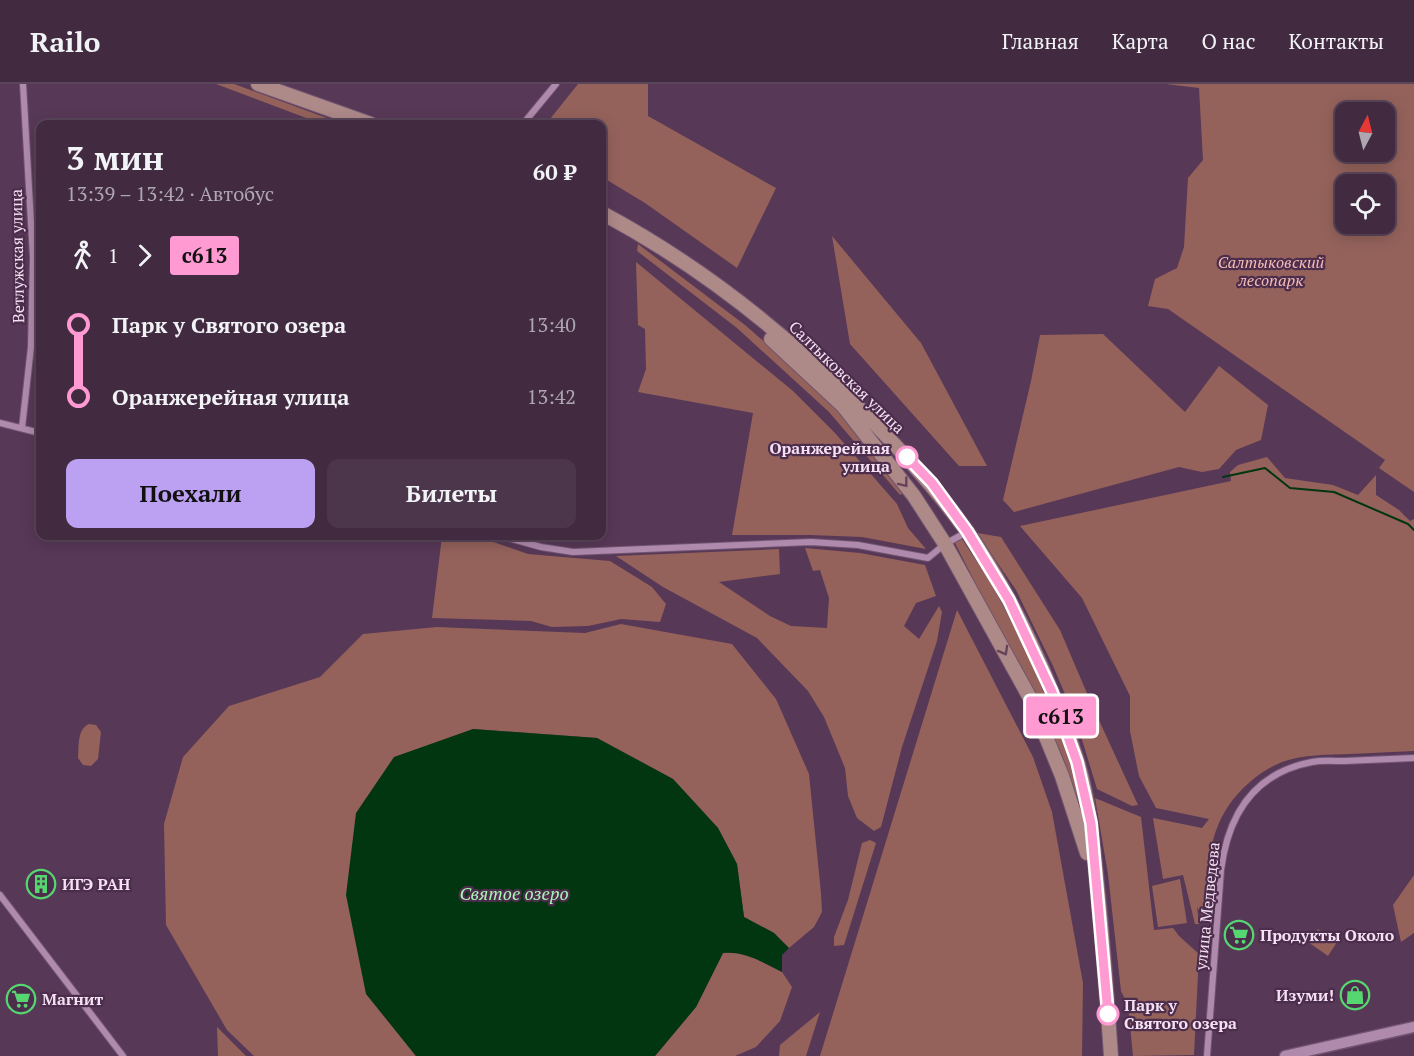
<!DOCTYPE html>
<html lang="ru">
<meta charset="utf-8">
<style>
body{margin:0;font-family:"PT Serif",serif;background:#4c364c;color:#f1f3f6;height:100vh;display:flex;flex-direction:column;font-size:22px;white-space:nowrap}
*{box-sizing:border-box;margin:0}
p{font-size:20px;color:#aea7b1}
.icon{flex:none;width:33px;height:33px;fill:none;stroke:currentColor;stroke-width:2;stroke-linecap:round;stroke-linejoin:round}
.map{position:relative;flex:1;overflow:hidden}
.drawer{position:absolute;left:36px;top:36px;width:570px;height:420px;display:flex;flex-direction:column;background:#422a41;border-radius:12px;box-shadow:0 3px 15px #0003,0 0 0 2px #5a465a}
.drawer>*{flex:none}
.badge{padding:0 12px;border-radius:4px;font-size:21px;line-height:39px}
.needle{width:39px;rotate:7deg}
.fabs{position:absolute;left:1335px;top:18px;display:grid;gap:12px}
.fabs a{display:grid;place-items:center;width:60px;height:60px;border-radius:12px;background:#422a41;box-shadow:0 3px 15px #0003,0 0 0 2px #5a465a;font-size:30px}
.map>.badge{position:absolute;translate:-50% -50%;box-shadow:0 0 0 3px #fff}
.legs{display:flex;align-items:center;gap:9px;height:66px;padding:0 30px;font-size:20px}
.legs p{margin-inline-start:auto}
.headline{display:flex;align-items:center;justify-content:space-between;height:102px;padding:0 30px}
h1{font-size:33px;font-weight:800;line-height:45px}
.button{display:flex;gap:12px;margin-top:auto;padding:12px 30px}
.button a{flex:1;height:69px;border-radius:12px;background:#bca0f2;color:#111;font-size:24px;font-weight:800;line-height:69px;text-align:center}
.button a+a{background:#4c364c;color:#f1f3f6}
ul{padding:0 30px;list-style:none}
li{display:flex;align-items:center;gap:21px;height:72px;font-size:22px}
li i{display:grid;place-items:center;width:9px;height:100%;margin:0 8px;background:currentColor}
li i::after{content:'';width:15px;height:15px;margin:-8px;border:4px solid;border-radius:50%;background:#422a41}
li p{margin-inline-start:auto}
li:first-child i{background:linear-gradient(#0000 50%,currentColor 0)}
li:last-child i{background:linear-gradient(currentColor 50%,#0000 0)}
header{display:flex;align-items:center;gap:36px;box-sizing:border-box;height:84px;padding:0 30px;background:#422a41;border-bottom:2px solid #5a465a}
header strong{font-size:28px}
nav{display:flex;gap:33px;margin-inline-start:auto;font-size:21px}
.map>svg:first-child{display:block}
.green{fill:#94625b;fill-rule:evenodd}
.water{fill:#013610}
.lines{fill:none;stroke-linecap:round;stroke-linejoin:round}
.stream{stroke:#013610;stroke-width:2}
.minor-casing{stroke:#715570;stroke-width:8}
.tertiary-casing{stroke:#715570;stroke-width:13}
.secondary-casing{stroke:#715570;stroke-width:16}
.minor{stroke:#af8aad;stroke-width:6}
.tertiary{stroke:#af8aad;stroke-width:10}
.secondary{stroke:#ad8988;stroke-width:14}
.oneway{stroke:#65445b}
.line-1-casing{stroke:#fff;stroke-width:14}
.line-1{stroke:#ff9ad2;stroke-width:9}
.stop-1-dot{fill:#fff;stroke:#ff9ad2;stroke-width:3}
.labels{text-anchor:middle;stroke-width:4.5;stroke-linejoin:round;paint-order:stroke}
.street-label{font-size:16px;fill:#f5e1f4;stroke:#4d2d4c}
.park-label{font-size:16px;font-style:italic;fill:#f5bcb3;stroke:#4d2d4c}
.stop-label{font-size:16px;font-weight:bold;fill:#f5e1f4;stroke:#4d2d4c;text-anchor:end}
.poi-label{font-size:16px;font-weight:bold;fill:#f5e1f4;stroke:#4d2d4c;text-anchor:start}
.water-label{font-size:18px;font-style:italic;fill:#abf5b5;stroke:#4d2d4c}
</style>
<header>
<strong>Railo</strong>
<nav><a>Главная</a><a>Карта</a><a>О нас</a><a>Контакты</a></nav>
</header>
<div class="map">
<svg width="1414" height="972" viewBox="0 0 1414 972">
<rect width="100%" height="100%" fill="#583857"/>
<path class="green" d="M216,0H234L343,40H322Z
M578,0H648V32L776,104L737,184L645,119L602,93V40H546Z
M1166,0H1414V408L1379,384L1385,376L1168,225L1148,222L1155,195L1177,184L1184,163L1188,94L1203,76L1199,4ZM1346,28H1384V68H1346ZM1346,100H1384V140H1346Z
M832,152L921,259L987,382H959L850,260Z
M638,160L745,241L798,287L840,329L905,408L900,411L829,328L737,244L637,167Z
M636,178L793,307L835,349L897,420L908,444L926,465L862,453L810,451H732L753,329L638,308L646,285L645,245L638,241Z
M1103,250L1185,328L1219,282L1268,321L1261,356L1236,366L1219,385L1202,388L1179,383L1014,428L1003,416L1031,297L1040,251Z
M1267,373L1285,394L1333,401L1358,411L1376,391V411L1399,426L1410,437L1414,435V667C1393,668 1371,669 1350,670C1328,671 1304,670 1282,678C1253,690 1228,715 1217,744C1206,772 1207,806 1204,835L1197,823L1199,840H1195L1183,791L1163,795L1153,734L1202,744L1209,735L1156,724L1139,692L1130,647V612L1082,514L1020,442L1231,397L1230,388L1238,381Z
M977,449L1001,453L1060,546L1092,621L1138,721L1132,722L1097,705L1076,636L1053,582L1016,506Z
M442,452H476L528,470L610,477L652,503L666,520L660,538L621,535L588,542L552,543L531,537L432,534Z
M962,455L1007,523L1037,582L1074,675L1084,732L1062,671L955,459Z
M805,464L860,469L925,481L936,512L916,519L904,542L919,555L939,522L942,528L937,557L902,663L881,743L874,747L857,734L848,712L845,684L824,633L808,607L757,554L663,503L616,472L779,465L780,490L719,498L770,532L791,542L827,544L829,514L820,486L813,487Z
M957,526L1033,673L1052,728L1083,899L1082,972H820Z
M621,540L732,560L776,615L809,690L821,809L822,828L814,843L789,864L774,849L744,833L737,780L718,744L673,695L597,654L473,645L366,909L416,972H254L227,946L166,841L164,740L183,673L229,622L320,593L363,550L437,543L585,549Z
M89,640L96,641L101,648L98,675L91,682L83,681L78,674C79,662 77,645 89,640Z
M1095,714L1141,733L1154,846L1173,844L1179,852L1199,870L1194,971L1133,972L1128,921L1121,907L1108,790Z
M870,756L876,759L844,861L834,862V853L848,816L862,759Z
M1414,791V849L1401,858L1393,821Z
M1180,795L1187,839L1158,843L1152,802Z
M1318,845L1337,858L1328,872L1308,858Z
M734,868L746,870L782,888L792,903L780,937L756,963L735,972H655L696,923L723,869Z
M820,928L806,972H779L780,961Z
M217,943L246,972H218Z"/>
<path class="water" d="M473,645L597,654L673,695L718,744L737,780L744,833L774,849L789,864L782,871V888C762,878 745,867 723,869L696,923L655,972H416L366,910L346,811L356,729L394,673Z"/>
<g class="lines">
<path class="stream" d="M1223,393L1265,384L1290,404L1334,408L1408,440L1414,446"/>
<g class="minor-casing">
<path id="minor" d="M523,40L556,0
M0,339L40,349
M22,344L31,263L33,173L23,0
M501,452L541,463L573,468L811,458L858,461L928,474L945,460L967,448
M0,811L123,972
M1207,972L1221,786C1228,731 1253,689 1312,678C1322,676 1334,677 1344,677C1368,676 1391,675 1414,674"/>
</g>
<g class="tertiary-casing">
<path id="tertiary" d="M1285,972L1414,943"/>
</g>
<g class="secondary-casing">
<path id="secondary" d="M258,0L371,40
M602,129C703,183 794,256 874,339C907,373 938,407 966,446C1013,512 1052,599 1077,676C1089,716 1093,758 1097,800C1103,857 1107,914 1111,972
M771,255L843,322L914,412L945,460L1030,614L1062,692L1087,769"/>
</g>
<use href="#minor" class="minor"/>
<use href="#tertiary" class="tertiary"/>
<use href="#secondary" class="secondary"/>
</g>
<defs><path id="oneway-chevron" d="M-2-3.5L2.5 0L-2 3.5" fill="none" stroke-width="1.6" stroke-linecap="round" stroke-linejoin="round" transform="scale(1.5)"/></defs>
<g class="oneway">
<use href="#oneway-chevron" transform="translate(904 399) rotate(52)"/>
<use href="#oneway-chevron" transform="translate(1004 567) rotate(61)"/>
</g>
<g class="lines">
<g class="line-1-casing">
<path id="line-1" d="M907,373L932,399L967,447L1009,516L1052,608L1077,678L1091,739L1108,930"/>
</g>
<use href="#line-1" class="line-1"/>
</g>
<defs>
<g id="building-ring" transform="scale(1.5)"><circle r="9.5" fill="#4d2d4c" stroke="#55d671" stroke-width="1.5"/><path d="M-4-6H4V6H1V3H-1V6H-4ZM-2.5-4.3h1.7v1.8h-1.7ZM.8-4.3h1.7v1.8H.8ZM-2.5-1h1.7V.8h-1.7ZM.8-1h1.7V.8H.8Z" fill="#55d671"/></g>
<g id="supermarket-ring" transform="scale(1.5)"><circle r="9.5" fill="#4d2d4c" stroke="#55d671" stroke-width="1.5"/><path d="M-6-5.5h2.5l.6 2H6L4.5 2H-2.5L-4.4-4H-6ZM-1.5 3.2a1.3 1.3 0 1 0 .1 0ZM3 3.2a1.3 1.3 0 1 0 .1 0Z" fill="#55d671"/></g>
<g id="shop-ring" transform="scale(1.5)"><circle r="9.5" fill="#4d2d4c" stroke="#55d671" stroke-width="1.5"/><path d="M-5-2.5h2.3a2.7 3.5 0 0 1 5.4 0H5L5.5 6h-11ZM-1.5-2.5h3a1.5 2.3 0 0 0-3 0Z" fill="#55d671"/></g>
</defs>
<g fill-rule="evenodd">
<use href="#building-ring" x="41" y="800"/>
<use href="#supermarket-ring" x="1239" y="851"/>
<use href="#shop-ring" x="1355" y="911"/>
<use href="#supermarket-ring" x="21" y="915"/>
</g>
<g class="stop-1-dot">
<circle cx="907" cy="373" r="10"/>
<circle cx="1108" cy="930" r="10"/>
</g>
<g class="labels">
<g class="street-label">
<text transform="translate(17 172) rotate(-91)" y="6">Ветлужская улица</text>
<text transform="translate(847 293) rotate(44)" y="6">Салтыковская улица</text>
<text transform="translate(1207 822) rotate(-84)" y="6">улица Медведева</text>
</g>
<g class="park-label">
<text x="1271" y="184">Салтыковский<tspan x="1271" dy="18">лесопарк</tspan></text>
</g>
<g class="stop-label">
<text x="890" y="370">Оранжерейная<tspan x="890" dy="18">улица</tspan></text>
<text x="1124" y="927" text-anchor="start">Парк у<tspan x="1124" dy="18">Святого озера</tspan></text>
</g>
<g class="poi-label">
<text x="62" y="806">ИГЭ РАН</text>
<text x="1260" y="857">Продукты Около</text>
<text x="1334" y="917" text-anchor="end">Изуми!</text>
<text x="42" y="921">Магнит</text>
</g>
<g class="water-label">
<text x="514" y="816">Святое озеро</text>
</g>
</g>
</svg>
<div class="fabs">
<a><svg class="needle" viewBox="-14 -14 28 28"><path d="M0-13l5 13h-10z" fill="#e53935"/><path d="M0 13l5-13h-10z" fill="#aea7b1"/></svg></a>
<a><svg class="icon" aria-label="locate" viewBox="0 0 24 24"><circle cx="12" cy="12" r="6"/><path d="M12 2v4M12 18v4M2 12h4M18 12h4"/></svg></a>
</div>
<b class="badge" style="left:1061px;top:632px;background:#ff9ad2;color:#111">с613</b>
<section class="drawer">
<div class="headline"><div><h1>3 мин</h1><p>13:39 – 13:42 · Автобус</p></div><b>60 ₽</b></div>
<div class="legs"><svg class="icon" aria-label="walk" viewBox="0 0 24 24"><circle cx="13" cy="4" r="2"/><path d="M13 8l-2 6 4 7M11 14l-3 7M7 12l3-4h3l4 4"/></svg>1<svg class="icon" aria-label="forward" viewBox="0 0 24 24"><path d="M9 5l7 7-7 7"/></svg><b class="badge" style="background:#ff9ad2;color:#111">с613</b></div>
<ul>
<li><i style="color:#ff9ad2"></i><b>Парк у Святого озера</b><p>13:40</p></li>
<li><i style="color:#ff9ad2"></i><b>Оранжерейная улица</b><p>13:42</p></li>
</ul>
<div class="button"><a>Поехали</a><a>Билеты</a></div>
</section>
</div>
